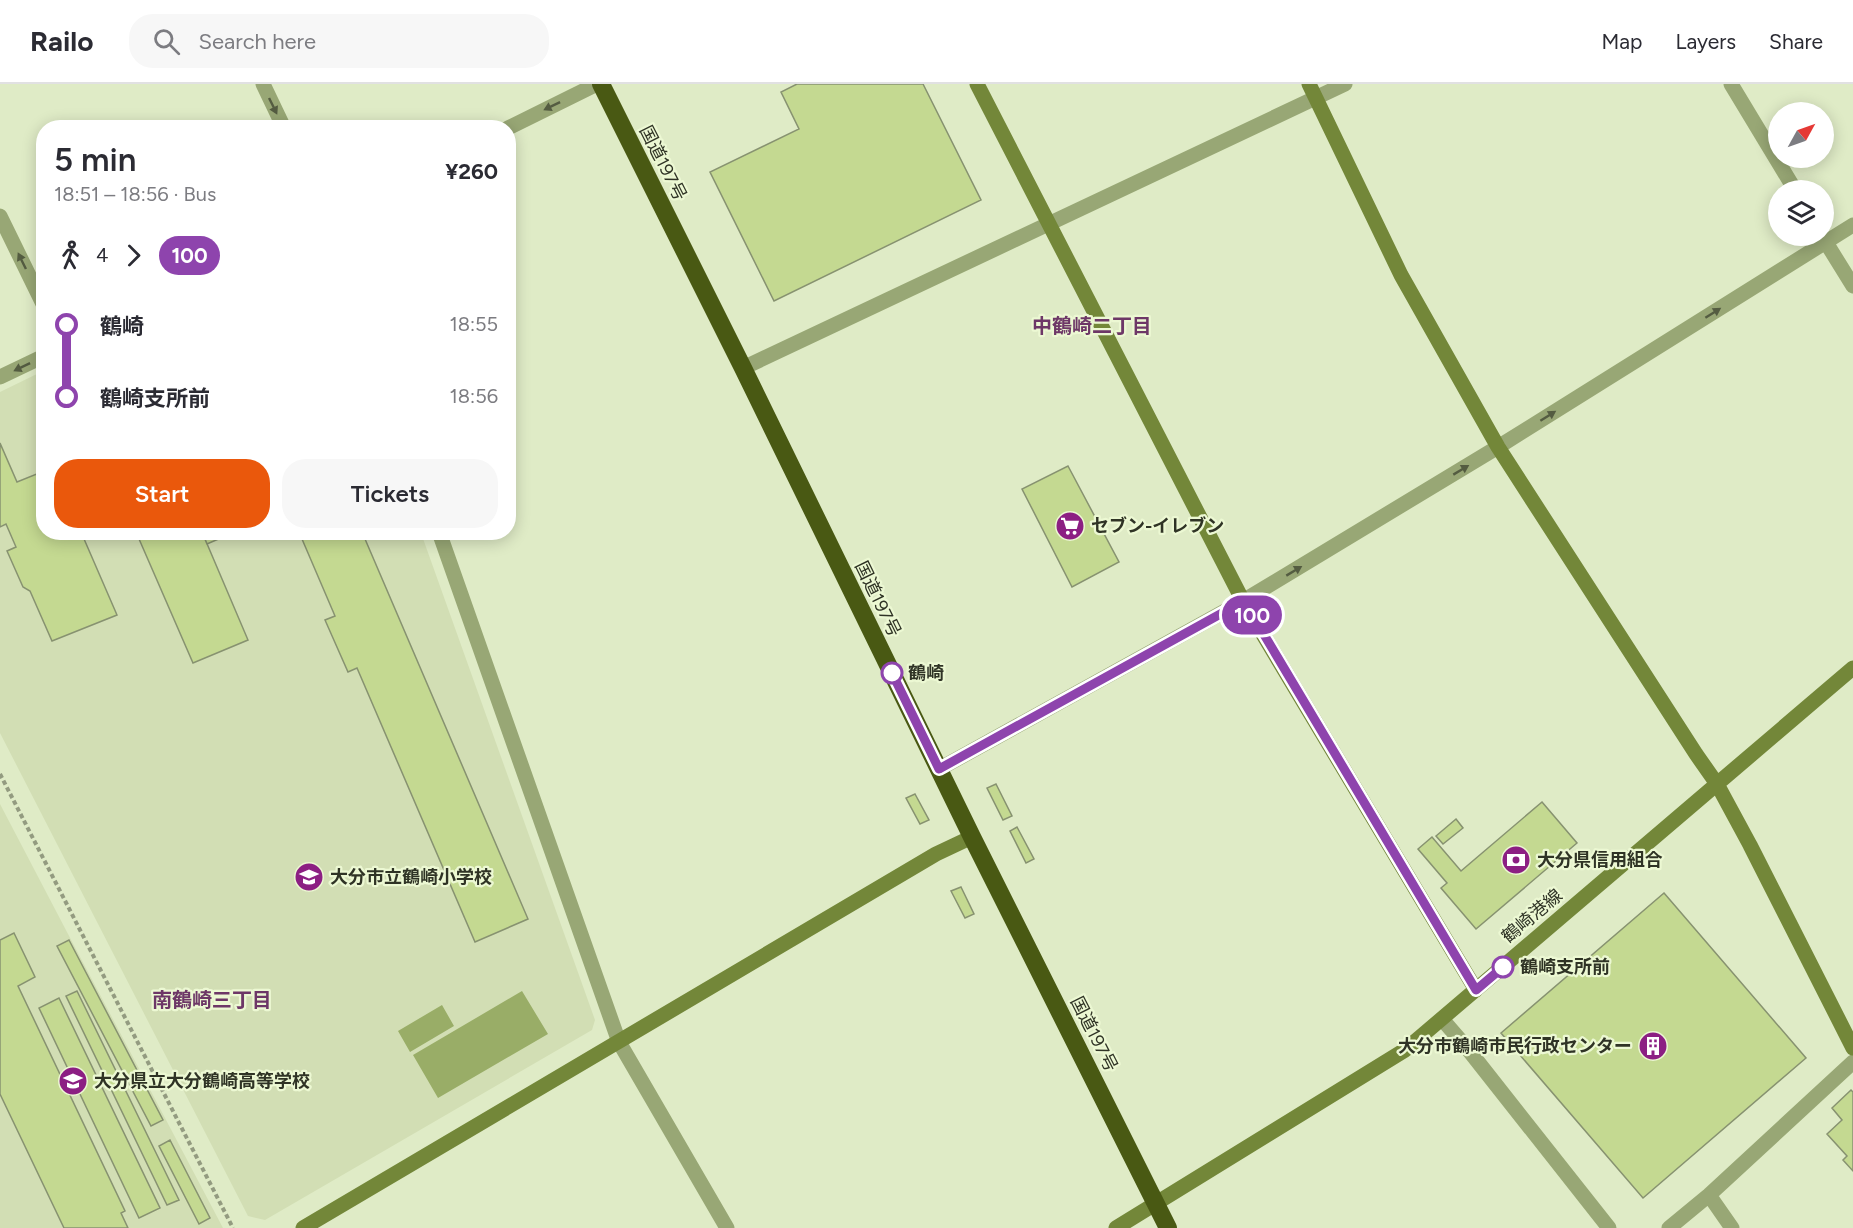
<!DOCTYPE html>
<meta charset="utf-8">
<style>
body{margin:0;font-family:Figtree,"Noto Sans JP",sans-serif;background:#f7f7f7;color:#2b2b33;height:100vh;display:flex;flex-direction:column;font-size:22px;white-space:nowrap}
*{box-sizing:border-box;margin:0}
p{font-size:20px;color:#7c7c81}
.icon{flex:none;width:33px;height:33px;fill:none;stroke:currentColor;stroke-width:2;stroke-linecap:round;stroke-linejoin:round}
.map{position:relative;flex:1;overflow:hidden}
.drawer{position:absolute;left:36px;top:36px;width:480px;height:420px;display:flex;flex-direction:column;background:#fff;border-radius:24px;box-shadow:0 3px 15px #0003}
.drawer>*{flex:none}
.badge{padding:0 12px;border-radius:20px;font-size:21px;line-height:39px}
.needle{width:39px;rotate:50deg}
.buttons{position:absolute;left:1768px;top:18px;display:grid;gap:12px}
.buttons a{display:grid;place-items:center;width:66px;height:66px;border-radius:50%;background:#fff;box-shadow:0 3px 15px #0003;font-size:30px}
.map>.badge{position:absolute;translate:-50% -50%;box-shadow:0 0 0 3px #fff}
.legs{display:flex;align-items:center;gap:9px;height:66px;padding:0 18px;font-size:20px}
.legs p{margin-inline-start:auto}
.summary{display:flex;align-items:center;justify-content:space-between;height:102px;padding:0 18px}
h1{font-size:33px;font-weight:600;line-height:45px}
.action{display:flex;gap:12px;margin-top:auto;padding:12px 18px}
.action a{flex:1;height:69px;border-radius:24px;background:#ea580c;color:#fff;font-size:24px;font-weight:600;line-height:69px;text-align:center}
.action a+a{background:#f7f7f7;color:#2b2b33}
ul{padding:0 18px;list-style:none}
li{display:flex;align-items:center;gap:21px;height:72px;font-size:22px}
li i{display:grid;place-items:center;width:9px;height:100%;margin:0 8px;background:currentColor}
li i::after{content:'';width:15px;height:15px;margin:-8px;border:4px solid;border-radius:50%;background:#fff}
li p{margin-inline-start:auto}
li:first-child i{background:linear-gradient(#0000 50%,currentColor 0)}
li:last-child i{background:linear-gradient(currentColor 50%,#0000 0)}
header{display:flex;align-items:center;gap:36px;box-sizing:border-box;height:84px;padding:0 30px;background:#fff;border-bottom:2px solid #e1e1e2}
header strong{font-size:28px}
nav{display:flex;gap:33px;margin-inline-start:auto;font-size:21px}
.search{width:420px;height:54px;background:#f7f7f7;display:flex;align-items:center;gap:15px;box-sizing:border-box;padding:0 21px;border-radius:24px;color:#7c7c81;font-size:22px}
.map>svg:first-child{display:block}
.built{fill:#d2deb4}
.water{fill:#99ad67}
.building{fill:#c4d991;stroke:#879270;stroke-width:1.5}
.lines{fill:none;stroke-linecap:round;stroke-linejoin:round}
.path{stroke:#939b80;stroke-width:4;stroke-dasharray:4.5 3;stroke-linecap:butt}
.street{stroke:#98a775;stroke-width:15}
.secondary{stroke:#738739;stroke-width:15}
.highway{stroke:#495913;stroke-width:18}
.oneway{fill:#545c41}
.line-1-casing{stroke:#fff;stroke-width:14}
.line-1{stroke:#8e44ad;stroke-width:9}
.stop-1-dot{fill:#fff;stroke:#8e44ad;stroke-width:3}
.labels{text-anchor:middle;stroke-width:4.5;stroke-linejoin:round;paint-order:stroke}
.street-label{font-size:18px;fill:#2f3325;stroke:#ecf8d3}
.poi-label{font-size:18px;font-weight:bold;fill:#2f3325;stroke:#ecf8d3;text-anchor:start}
.stop-label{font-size:18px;font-weight:bold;fill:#2f3325;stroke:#ecf8d3;text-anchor:start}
.neighbourhood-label{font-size:20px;font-weight:bold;fill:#6d3767;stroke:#ecf8d3}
</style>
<header>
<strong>Railo</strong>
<div class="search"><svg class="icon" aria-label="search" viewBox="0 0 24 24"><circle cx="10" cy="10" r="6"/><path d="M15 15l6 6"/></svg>Search here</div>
<nav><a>Map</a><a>Layers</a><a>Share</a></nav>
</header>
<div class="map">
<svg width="1853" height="1144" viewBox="0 0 1853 1144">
<rect width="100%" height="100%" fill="#dfebc6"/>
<path class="built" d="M43,287L44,448L421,449L595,936L592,946L265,1136L248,1132L0,649V308Z
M0,720L68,850L223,1144H0Z"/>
<path class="water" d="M522,907L548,950L438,1014L413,971Z
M442,921L454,942L410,968L398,947Z"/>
<path class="building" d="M797,0H923L981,116L774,217L710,88L799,45L781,8Z
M0,359L17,398L44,387V448H81L117,531L52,557L30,507L23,503L7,467L16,463L6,440L0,443Z
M1068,382L1119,478L1072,503L1022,405Z
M136,448H202L248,556L193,579Z
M202,448H221L223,453L207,460Z
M299,448H362L528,835L475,858L357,584L348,588L325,536L335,532Z
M996,700L1012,732L1003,736L987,704Z
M915,710L929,736L920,740L906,714Z
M1542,718L1577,759L1476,845L1441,804L1447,799L1418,765L1432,753L1461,787Z
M1456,735L1463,744L1443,760L1436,752Z
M1017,743L1034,775L1026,779L1010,747Z
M961,803L974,830L965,834L951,807Z
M1664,809L1806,974L1643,1114L1501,949Z
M14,849L35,893L18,902L125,1127L121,1129L128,1144H64L0,1010V856Z
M69,856L163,1036L151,1042L57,862Z
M77,907L179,1116L167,1121L66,912Z
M59,914L160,1124L139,1134L39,924Z
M1851,1006L1853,1008V1087L1843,1076L1847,1072L1827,1050L1842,1036L1832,1024Z
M170,1056L210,1134L199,1140L159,1062Z"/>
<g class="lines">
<path class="path" d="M0,690L233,1144"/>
<path class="street" d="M263,0L284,44
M1731,0L1795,106
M508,44L597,0
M0,132L44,222
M1822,152L1853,202
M743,284L1345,0
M0,293L44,272
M439,448L619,958L727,1144
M939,685L1243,517L1498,363L1853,141
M1442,935L1467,964L1609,1144
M1709,1111L1732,1144
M1669,1144L1709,1111L1853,978"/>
<path class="secondary" d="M977,0L1243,517L1476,906
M1309,0L1401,191L1498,363L1696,670L1717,700L1750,761L1853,964
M303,1144L936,770L972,753
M1116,1144L1405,966L1853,584"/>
<path class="highway" d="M601,0L743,284L972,753L1168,1144"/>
</g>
<defs><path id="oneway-solid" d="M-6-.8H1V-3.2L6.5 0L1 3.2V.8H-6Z" transform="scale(1.5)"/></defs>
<g class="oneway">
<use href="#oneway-solid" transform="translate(273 22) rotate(64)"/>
<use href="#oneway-solid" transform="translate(552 22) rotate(154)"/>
<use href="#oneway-solid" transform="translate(22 177) rotate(-116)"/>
<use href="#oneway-solid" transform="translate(1713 229) rotate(-32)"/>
<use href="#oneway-solid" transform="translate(22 283) rotate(154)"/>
<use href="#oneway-solid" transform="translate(1548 332) rotate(-32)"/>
<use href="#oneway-solid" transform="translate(1461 386) rotate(-31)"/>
<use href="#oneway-solid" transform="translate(1294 487) rotate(-31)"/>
</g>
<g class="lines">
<g class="line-1-casing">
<path id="line-1" d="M892,589L939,685L1244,517L1476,906L1503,883"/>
</g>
<use href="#line-1" class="line-1"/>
</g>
<defs>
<g id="supermarket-disc" transform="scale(1.5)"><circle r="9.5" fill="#8c1f83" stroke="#ecf8d3"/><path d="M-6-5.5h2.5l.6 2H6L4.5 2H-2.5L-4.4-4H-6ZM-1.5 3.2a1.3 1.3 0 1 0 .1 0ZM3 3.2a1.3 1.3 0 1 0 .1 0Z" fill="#fff"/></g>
<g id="bank-disc" transform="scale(1.5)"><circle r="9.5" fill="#8c1f83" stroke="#ecf8d3"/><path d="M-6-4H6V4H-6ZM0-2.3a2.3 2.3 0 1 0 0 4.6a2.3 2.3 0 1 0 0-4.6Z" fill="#fff"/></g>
<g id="school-disc" transform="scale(1.5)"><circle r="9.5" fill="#8c1f83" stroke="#ecf8d3"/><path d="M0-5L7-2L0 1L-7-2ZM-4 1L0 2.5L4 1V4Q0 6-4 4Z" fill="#fff"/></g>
<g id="building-disc" transform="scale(1.5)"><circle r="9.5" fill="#8c1f83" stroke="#ecf8d3"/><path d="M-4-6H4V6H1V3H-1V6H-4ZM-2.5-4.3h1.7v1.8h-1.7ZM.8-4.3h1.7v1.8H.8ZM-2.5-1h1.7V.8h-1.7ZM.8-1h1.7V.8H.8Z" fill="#fff"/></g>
</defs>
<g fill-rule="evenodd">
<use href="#supermarket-disc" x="1070" y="442"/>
<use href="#bank-disc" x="1516" y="776"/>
<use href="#school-disc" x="309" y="793"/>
<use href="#building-disc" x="1653" y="962"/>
<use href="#school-disc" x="73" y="997"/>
</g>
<g class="stop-1-dot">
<circle cx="892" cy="589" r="10"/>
<circle cx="1503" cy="883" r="10"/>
</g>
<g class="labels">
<g class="street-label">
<text transform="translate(663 79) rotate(63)" y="6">国道197号</text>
<text transform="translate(878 515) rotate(64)" y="6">国道197号</text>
<text transform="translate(1532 832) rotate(-40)" y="6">鶴崎港線</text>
<text transform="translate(1094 950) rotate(63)" y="6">国道197号</text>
</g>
<g class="poi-label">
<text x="1091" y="448">セブン-イレブン</text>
<text x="1537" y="782">大分県信用組合</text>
<text x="330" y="799">大分市立鶴崎小学校</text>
<text x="1632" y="968" text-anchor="end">大分市鶴崎市民行政センター</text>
<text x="94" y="1003">大分県立大分鶴崎高等学校</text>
</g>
<g class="stop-label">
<text x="908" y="595">鶴崎</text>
<text x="1520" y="889">鶴崎支所前</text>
</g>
<g class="neighbourhood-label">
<text x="1092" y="249">中鶴崎二丁目</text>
<text x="212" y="923">南鶴崎三丁目</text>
</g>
</g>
</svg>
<div class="buttons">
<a><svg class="needle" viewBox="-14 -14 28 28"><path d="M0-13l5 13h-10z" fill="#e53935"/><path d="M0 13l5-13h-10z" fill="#7c7c81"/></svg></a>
<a><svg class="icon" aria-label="layers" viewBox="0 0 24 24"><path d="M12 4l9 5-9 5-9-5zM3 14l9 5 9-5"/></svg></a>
</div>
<b class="badge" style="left:1252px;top:531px;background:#8e44ad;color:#fff">100</b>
<section class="drawer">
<div class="summary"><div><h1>5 min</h1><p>18:51 – 18:56 · Bus</p></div><b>¥260</b></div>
<div class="legs"><svg class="icon" aria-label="walk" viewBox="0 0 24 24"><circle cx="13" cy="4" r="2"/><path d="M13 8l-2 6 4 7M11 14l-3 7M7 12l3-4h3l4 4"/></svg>4<svg class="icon" aria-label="forward" viewBox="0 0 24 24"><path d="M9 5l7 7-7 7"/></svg><b class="badge" style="background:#8e44ad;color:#fff">100</b></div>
<ul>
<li><i style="color:#8e44ad"></i><b>鶴崎</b><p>18:55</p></li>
<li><i style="color:#8e44ad"></i><b>鶴崎支所前</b><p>18:56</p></li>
</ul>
<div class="action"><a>Start</a><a>Tickets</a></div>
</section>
</div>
